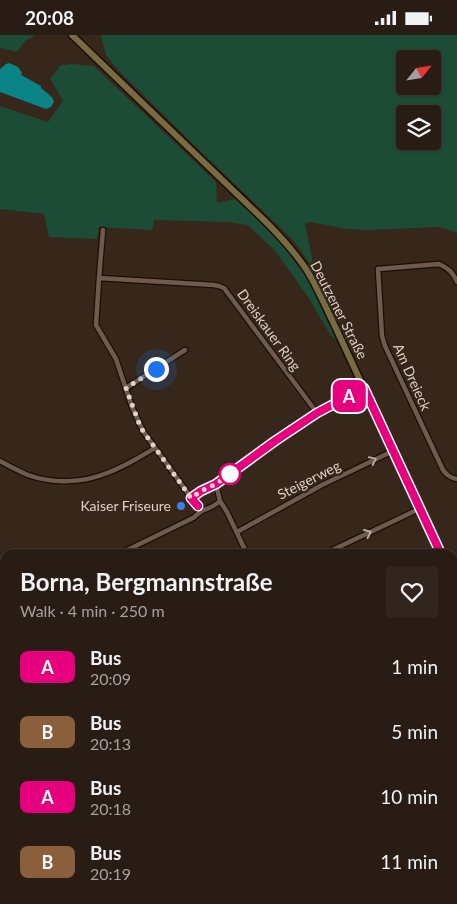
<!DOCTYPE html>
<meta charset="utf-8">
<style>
body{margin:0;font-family:Lato,sans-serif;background:#31251d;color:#f1f3f6;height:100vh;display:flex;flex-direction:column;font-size:19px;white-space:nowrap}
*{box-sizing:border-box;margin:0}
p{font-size:16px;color:#a5a1a0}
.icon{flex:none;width:28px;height:28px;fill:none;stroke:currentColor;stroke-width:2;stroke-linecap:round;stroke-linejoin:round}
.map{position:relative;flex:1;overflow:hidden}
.side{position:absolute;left:0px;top:514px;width:458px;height:356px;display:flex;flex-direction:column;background:#291c14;border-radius:15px 15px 0 0;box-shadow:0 1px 4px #0004,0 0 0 1px #453a34}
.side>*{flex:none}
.badge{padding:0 10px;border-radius:8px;font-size:18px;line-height:32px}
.needle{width:32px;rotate:60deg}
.buttons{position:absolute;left:396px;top:15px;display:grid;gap:10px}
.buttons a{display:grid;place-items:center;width:45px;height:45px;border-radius:5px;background:#291c14;box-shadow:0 1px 4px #0004,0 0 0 1px #453a34;font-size:25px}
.you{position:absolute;width:25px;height:25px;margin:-12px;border:4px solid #fff;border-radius:50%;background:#1a73e8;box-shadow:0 0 0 8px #1a73e833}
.map>.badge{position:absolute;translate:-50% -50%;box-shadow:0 0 0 2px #fff}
.round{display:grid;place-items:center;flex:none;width:52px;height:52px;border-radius:5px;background:#31251d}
.head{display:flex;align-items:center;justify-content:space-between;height:85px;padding:0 20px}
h1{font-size:24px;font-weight:700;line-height:38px}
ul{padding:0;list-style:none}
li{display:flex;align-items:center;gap:15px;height:65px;padding:0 20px}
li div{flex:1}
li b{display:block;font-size:19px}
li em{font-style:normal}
li .badge{min-width:55px;font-weight:700;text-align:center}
.status{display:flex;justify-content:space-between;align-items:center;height:35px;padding:0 25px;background:#291c14;direction:ltr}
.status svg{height:14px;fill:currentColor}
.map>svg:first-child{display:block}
.green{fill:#1c4b36;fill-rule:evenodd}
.water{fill:#0a8487}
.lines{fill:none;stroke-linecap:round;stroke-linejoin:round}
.minor-casing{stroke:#1d0e05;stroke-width:7}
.secondary-casing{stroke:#1d0e05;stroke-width:9}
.minor{stroke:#6e5b4e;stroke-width:4.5}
.secondary{stroke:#786b43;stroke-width:6}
.oneway{stroke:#b7a89f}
.line-casing{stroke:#fff;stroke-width:11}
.line{stroke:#e6007e;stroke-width:8}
.walk{stroke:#ded2cb;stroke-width:5;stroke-dasharray:0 9}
.stop-dot{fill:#fff;stroke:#e6007e;stroke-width:2.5}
.shop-dot{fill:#3f7fe0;stroke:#37261a;stroke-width:2}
.labels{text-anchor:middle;stroke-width:5;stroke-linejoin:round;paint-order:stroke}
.street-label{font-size:14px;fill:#ded2cb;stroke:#37261a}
.poi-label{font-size:14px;fill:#ded2cb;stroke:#37261a;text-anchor:end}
</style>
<div class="status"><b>20:08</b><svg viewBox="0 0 49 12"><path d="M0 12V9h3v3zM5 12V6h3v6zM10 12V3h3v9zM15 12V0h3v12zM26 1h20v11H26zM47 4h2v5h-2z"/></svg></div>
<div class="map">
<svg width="457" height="869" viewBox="0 0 457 869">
<rect width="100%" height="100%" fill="#37261a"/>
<path class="green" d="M0,0H36L25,6L17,17L0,13Z
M101,0H457V198L440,192L369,195L346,194L311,187L305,188L313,228L310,229L293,205L195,111L118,35L106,20ZM405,24H432V51H405ZM405,79H432V106H405Z
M71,29L94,31L216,147L217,168L235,164C254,182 283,204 298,226C314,251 325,279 338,306L331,301L310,265L276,217L248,190L227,187L154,185L152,195L99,192L97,204L49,202L44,179L0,174V71L48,87L63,66L50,44L61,30H66Z
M453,596L457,598V869H113L108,868L107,865H452Z
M3,610L5,613V670L0,663V611Z
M0,681L5,686V772L0,775Z
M0,825L5,831V865H35L38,869H0Z
M48,865H87L82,869H51Z"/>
<path class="water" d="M9,28L18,32L22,38L21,40L41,51V53L52,62L54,67L51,72L46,74L0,57V34L6,29Z"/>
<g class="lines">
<g class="minor-casing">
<path id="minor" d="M103,195L99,243L96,290L116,324L132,372L143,396L187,457L198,471L203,475
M99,243L214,250L219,251L224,253L317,378
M457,247C453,237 448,233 439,229L378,234L382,301L385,311L443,435C447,440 450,443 457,444
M126,353L185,315
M0,426C9,431 18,436 28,440C53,449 83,448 107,438C124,432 140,422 155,413
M191,463L201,456L216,449L275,406L317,378L364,353
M220,466L227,477L247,519
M237,497L322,450L393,416
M119,519L193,483C196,481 200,476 204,475C211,472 215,471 220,466L216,449
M324,519L419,474
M0,546L5,551
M0,779L5,775
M1,820L5,825
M40,865L44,869"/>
</g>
<g class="secondary-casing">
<path id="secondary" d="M72,0L265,186C280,201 294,216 306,234C317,251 324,269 333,287L441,519
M452,544L457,554"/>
</g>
<use href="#minor" class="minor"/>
<use href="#secondary" class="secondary"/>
</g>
<defs><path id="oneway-chevron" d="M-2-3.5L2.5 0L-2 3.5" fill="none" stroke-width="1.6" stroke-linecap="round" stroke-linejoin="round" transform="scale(1.25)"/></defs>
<g class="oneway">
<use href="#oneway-chevron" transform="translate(373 425) rotate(-26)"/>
<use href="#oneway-chevron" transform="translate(368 498) rotate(-25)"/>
</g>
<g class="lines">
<g class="line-casing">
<path id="line" d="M198,471L191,463L201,456L216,449L275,406L317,378L364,353L441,519"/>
</g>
<use href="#line" class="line"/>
<path class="walk" d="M156,334L126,353L140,391L143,396L191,463L201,456L216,449L230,439"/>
</g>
<circle class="stop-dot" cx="230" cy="439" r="10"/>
<circle class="shop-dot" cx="181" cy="471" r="5"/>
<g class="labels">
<g class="street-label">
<text transform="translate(339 275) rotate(63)" y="5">Deutzener Straße</text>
<text transform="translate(269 295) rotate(54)" y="5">Dreiskauer Ring</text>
<text transform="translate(412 342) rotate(66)" y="5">Am Dreieck</text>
<text transform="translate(309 445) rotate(-27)" y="5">Steigerweg</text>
</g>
<g class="poi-label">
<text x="171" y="476">Kaiser Friseure</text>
</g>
</g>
</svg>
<div class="buttons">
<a><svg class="needle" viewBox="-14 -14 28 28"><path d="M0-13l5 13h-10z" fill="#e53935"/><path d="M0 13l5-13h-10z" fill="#a5a1a0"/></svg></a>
<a><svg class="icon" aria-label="layers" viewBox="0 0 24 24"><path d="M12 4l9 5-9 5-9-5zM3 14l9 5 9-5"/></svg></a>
</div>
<div class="you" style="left:156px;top:334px"></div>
<b class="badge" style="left:349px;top:361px;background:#e6007e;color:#fff">A</b>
<section class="side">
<div class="head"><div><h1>Borna, Bergmannstraße</h1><p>Walk · 4 min · 250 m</p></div><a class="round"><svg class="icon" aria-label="heart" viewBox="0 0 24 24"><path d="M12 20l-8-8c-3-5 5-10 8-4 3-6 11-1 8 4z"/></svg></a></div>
<ul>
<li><span class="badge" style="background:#e6007e;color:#fff">A</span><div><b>Bus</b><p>20:09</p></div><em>1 min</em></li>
<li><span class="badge" style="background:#8b5e3c;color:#fff">B</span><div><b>Bus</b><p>20:13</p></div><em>5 min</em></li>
<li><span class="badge" style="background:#e6007e;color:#fff">A</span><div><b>Bus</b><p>20:18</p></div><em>10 min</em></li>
<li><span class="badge" style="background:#8b5e3c;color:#fff">B</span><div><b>Bus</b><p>20:19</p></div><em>11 min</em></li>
</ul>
</section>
</div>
